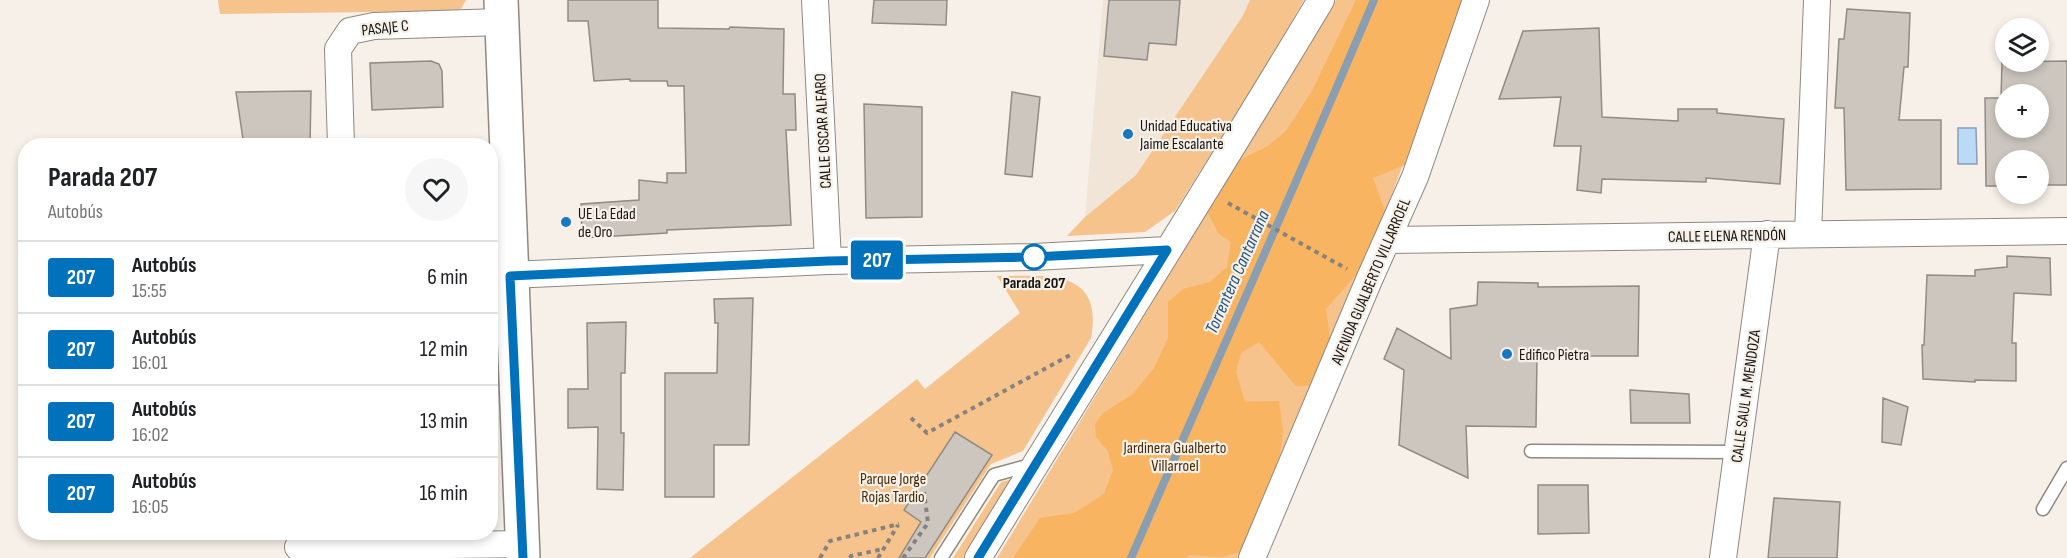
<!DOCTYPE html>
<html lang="es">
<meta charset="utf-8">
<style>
body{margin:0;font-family:"Sofia Sans Condensed",sans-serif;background:#f6f6f6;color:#202124;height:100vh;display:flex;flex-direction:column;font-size:22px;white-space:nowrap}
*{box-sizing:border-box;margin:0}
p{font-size:20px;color:#757577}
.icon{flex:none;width:33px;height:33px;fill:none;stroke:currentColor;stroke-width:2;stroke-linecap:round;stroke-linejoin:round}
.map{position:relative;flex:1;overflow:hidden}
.sheet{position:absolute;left:18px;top:138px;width:480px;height:402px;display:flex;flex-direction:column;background:#fff;border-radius:24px;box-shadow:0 3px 9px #0003}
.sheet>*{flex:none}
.badge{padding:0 12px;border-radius:4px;font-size:21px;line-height:39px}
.tools{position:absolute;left:1995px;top:18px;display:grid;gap:12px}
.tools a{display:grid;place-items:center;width:54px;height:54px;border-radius:50%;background:#fff;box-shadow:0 3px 9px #0003;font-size:30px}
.map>.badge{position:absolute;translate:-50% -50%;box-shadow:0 0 0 3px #fff}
.round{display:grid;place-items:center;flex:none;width:63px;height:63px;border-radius:32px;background:#f6f6f6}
.overview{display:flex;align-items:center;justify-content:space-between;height:102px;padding:0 30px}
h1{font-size:28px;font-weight:700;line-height:45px}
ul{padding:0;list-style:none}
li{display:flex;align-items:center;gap:18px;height:72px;padding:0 30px;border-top:2px solid #e0e0e0}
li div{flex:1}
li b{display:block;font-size:22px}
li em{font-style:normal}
li .badge{min-width:66px;font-weight:700;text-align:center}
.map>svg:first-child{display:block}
.built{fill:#f1e5d8}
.green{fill:#f5c38b}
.forest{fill:#f8b460}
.water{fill:#bcd9f7;stroke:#8a9eb2;stroke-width:1.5}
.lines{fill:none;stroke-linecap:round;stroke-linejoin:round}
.stream{stroke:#8a9eb2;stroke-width:8}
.building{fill:#ccc6bf;stroke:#918b84;stroke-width:1.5;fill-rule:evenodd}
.lane-casing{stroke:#8e8881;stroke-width:15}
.street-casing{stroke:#8e8881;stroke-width:28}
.secondary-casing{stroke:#8e8881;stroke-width:36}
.path{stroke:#87827d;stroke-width:4;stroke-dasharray:4.5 4.5;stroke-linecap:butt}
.lane{stroke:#fff;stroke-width:12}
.street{stroke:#fff;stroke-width:26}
.secondary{stroke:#fff;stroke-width:33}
.line-casing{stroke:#fff;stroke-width:14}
.line{stroke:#0072bc;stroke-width:9}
.poi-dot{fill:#1777c3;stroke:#f7f0e9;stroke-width:2}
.stop-dot{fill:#fff;stroke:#0072bc;stroke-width:3}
.labels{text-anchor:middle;stroke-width:4.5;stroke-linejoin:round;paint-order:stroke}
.street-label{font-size:16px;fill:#161411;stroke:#f7f0e9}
.poi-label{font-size:16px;fill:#161411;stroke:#f7f0e9;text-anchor:start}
.stop-label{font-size:16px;font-weight:bold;fill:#161411;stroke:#f7f0e9}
.park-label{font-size:16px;fill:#462b06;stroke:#f7f0e9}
.water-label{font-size:18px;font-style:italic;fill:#1f5381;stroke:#f7f0e9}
</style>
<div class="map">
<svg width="2067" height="558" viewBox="0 0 2067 558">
<rect width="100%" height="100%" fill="#f7f0e9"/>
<path class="built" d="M1103,0H1250L1242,17L1136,175L1085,217Z"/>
<path class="green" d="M218,0H466L461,9L447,11L220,14Z
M1250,0H1304L1265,68L1175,211L1145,232L1067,236L1085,217L1136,175L1242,17Z
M1336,0H1459C1401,191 1319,375 1239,558H997Z
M997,276C1046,276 1104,267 1091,338L1023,451L991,464L930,558H690L917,379L925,389L1020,313Z
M1013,479L964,558H953L1001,482Z"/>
<path class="forest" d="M1356,0H1464L1412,162L1373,178L1388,219L1376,252L1326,309L1332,352L1317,385L1296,386L1259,342L1241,353L1236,372L1245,402L1279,401L1283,432L1278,468L1241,552L1221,557L1188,555L1187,558H1013L1040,518L1074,513L1104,494L1113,470L1108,451L1096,437L1095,424L1103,413L1133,394L1154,368L1168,338V302L1183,289L1210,282L1227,267L1231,242L1218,233L1204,205L1229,165L1268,146L1286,131L1312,91Z"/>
<path class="water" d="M1958,128H1976L1977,164H1958Z"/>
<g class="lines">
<path class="stream" d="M1131,558C1212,372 1295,187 1374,0"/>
</g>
<path class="building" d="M568,0H658V28L729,29L730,27L784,29L783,94H795L796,130H786L791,225L667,230V233L582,238L581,204L639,200V180L667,183V173H686L684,86H668L667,81H630V79L594,81L588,21H568Z
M874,0H947L946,25L872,23Z
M1109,0H1180L1176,45L1149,43L1147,60L1104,56Z
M1847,9L1910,13L1908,67H1904L1899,120H1941V189L1846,190L1844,108H1835L1839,39H1844Z
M1599,28L1602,117L1678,121V109H1717V113L1784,119L1780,184L1706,178V182L1602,179L1601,193L1577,190L1581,146H1554L1561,97L1499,99L1523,31Z
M431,61L439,64L442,71L443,107L372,110L370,63Z
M2067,61V185H2038V160H2006V186H1986L1985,98H2001L2002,62ZM2006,94H2038V128H2006Z
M311,91L310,146H244L236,92Z
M1012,92L1040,97L1032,177L1005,174Z
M864,104L922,107V217L866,218Z
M2007,256L2050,258L2051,295L2014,293L2012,343H2016V381L1975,380V382L1923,379L1922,345H1924L1927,275L1975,276V270L2007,267Z
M1478,282L1538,283V287L1639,286L1638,356H1537L1536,427L1466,426L1468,478L1399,445L1404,370L1384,359L1397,328L1451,359L1450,309L1477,305Z
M753,298L749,445H714V497H665V373H717L718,323H715L714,299Z
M626,322L625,373H621V433H624L623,490L597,489L598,427L568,428V389H588L587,323Z
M1630,390L1689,394L1690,423H1631Z
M1883,398L1908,407L1901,445L1882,442Z
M955,432L992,455L925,558H899L921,522L904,510Z
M1538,485H1588L1589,533L1538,534Z
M1774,498L1840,502L1837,558H1768Z"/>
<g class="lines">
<g class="lane-casing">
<path id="lane" d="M1531,451L1737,452
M2043,509L2067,468
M941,558L994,475L1031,465"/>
</g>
<g class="street-casing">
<path id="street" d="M815,0L828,261
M341,146L338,49L350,31L374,26L501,22
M1808,234L1817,0
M1387,240L2067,231
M510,275L828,261L1034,257L1167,250
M298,547L522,544
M978,558C1092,372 1209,187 1321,0
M1252,558L1369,280L1415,177L1476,0
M1723,558L1767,234"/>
</g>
<g class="secondary-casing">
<path id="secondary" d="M501,0L523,558"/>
</g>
<path class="path" d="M1228,203L1347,269
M911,418L927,433L1072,354
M820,558L830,541L899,524
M850,558L851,556L883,549
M878,558L898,525
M903,558L928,523L924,492"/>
<use href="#lane" class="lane"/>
<use href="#street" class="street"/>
<use href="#secondary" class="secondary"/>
</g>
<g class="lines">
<g class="line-casing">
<path id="line" d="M523,558L510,276L828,261L1034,257L1167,250L978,558"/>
</g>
<use href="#line" class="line"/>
</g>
<g class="poi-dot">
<circle cx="1128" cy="134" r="6"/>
<circle cx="566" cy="222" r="6"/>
<circle cx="1507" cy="354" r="6"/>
</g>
<circle class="stop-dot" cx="1034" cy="257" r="12"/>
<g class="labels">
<g class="street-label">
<text transform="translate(385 27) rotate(-6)" y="6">PASAJE C</text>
<text transform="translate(822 131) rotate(-93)" y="6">CALLE OSCAR ALFARO</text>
<text transform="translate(1727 235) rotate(-1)" y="6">CALLE ELENA RENDÓN</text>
<text transform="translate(1370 281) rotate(-67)" y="6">AVENIDA GUALBERTO VILLARROEL</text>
<text transform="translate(1745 396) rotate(-82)" y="6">CALLE SAUL M. MENDOZA</text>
</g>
<g class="poi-label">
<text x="1140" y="131">Unidad Educativa<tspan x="1140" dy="18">Jaime Escalante</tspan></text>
<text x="578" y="219">UE La Edad<tspan x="578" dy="18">de Oro</tspan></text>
<text x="1519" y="360">Edifico Pietra</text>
</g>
<g class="stop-label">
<text x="1034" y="288">Parada 207</text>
</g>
<g class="park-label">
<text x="1175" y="453">Jardinera Gualberto<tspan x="1175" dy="18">Villarroel</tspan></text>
<text x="893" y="484">Parque Jorge<tspan x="893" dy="18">Rojas Tardio</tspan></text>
</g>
<g class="water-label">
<text transform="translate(1237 272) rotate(-66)" y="6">Torrentera Cantarrana</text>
</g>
</g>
</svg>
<div class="tools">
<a><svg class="icon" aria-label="layers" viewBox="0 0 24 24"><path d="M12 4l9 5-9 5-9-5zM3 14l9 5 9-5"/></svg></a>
<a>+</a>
<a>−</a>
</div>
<b class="badge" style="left:877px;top:260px;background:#0072bc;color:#fff">207</b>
<section class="sheet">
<div class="overview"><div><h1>Parada 207</h1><p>Autobús</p></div><a class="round"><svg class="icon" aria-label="heart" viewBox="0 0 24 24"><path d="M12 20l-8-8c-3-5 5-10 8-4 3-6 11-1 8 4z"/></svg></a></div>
<ul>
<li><span class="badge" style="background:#0072bc;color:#fff">207</span><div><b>Autobús</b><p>15:55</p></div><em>6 min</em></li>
<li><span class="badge" style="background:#0072bc;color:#fff">207</span><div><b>Autobús</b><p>16:01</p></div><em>12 min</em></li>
<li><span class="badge" style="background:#0072bc;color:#fff">207</span><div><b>Autobús</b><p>16:02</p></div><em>13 min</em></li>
<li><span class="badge" style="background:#0072bc;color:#fff">207</span><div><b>Autobús</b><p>16:05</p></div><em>16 min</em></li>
</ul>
</section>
</div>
